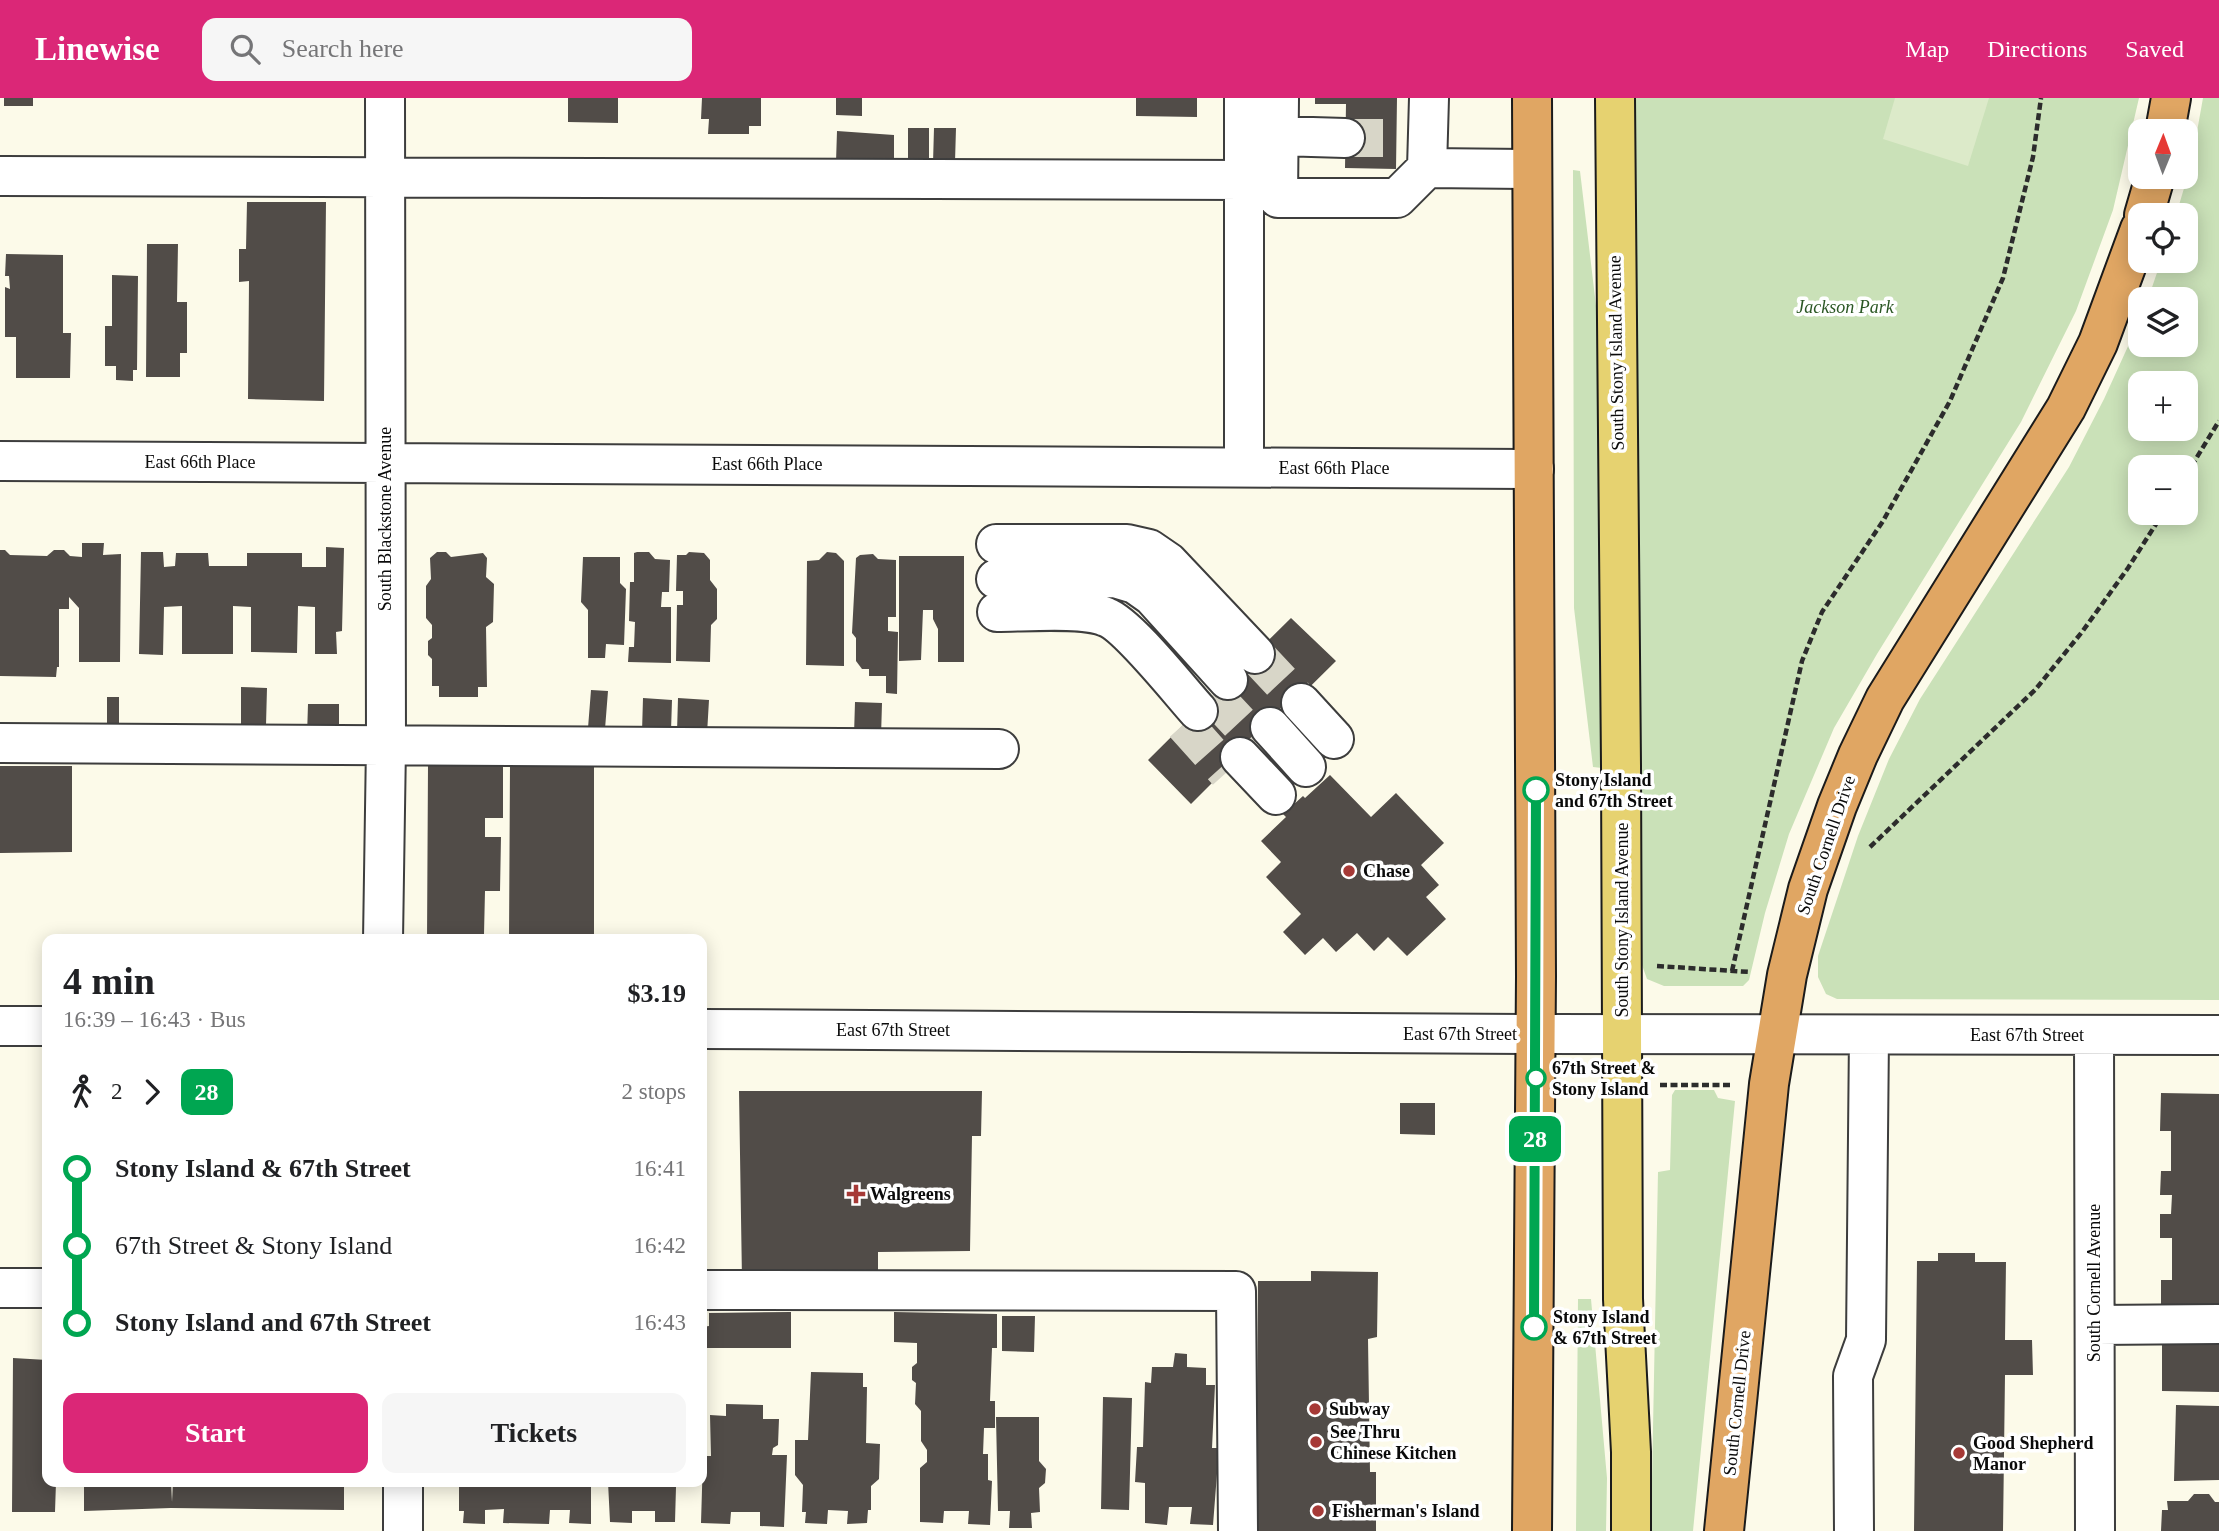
<!DOCTYPE html>
<meta charset="utf-8">
<style>
body{margin:0;font-family:Georgia,serif;background:#f6f6f6;color:#202124;height:100vh;display:flex;flex-direction:column;font-size:26px;white-space:nowrap}
*{box-sizing:border-box;margin:0}
p{font-size:23px;color:#757577}
.icon{flex:none;width:38px;height:38px;fill:none;stroke:currentColor;stroke-width:2;stroke-linecap:round;stroke-linejoin:round}
.map{position:relative;flex:1;overflow:hidden}
.side{position:absolute;left:42px;top:836px;width:665px;height:553px;display:flex;flex-direction:column;background:#fff;border-radius:14px;box-shadow:0 4px 18px #0003}
.side>*{flex:none}
.badge{padding:0 14px;border-radius:10px;font-size:24px;line-height:46px}
.needle{width:46px;rotate:1deg}
.buttons{position:absolute;left:2128px;top:21px;display:grid;gap:14px}
.buttons a{display:grid;place-items:center;width:70px;height:70px;border-radius:14px;background:#fff;box-shadow:0 4px 18px #0003;font-size:35px}
.map>.badge{position:absolute;translate:-50% -50%;box-shadow:0 0 0 4px #fff}
.legs{display:flex;align-items:center;gap:10px;height:77px;padding:0 21px;font-size:23px}
.legs p{margin-inline-start:auto}
.overview{display:flex;align-items:center;justify-content:space-between;height:119px;padding:0 21px}
h1{font-size:38px;font-weight:700;line-height:52px}
.primary-button{display:flex;gap:14px;margin-top:auto;padding:14px 21px}
.primary-button a{flex:1;height:80px;border-radius:14px;background:#db2777;color:#fff;font-size:28px;font-weight:700;line-height:80px;text-align:center}
.primary-button a+a{background:#f6f6f6;color:#202124}
ul{padding:0 21px;list-style:none}
li{display:flex;align-items:center;gap:24px;height:77px;font-size:26px}
li i{display:grid;place-items:center;width:10px;height:100%;margin:0 9px;background:currentColor}
li i::after{content:'';width:18px;height:18px;margin:-9px;border:5px solid;border-radius:50%;background:#fff}
li p{margin-inline-start:auto}
li:first-child i{background:linear-gradient(#0000 50%,currentColor 0)}
li:last-child i{background:linear-gradient(currentColor 50%,#0000 0)}
header{display:flex;align-items:center;gap:42px;box-sizing:border-box;height:98px;padding:0 35px;background:#db2777;color:#fff}
header strong{font-size:33px}
nav{display:flex;gap:38px;margin-inline-start:auto;font-size:24px}
.search{width:490px;height:63px;background:#f6f6f6;display:flex;align-items:center;gap:18px;box-sizing:border-box;padding:0 24px;border-radius:14px;color:#757577;font-size:26px}
.map>svg:first-child{display:block}
.green{fill:#cae1b8;fill-rule:evenodd}
.pitch{fill:#dceac9}
.building{fill:#514c48}
.lines{fill:none;stroke-linecap:round;stroke-linejoin:round}
.minor-tunnel{stroke:#d8d6c8;stroke-width:38;stroke-dasharray:38 19;stroke-linecap:butt}
.minor-casing{stroke:#3d3d3d;stroke-width:42}
.major-casing{stroke:#1b1b1b;stroke-width:42}
.highway-casing{stroke:#1b1b1b;stroke-width:42}
.path{stroke:#2c2c2c;stroke-width:4.5;stroke-dasharray:7 3.5;stroke-linecap:butt}
.minor{stroke:#fff;stroke-width:38}
.major{stroke:#e6d270;stroke-width:38}
.highway{stroke:#e0a663;stroke-width:38}
.line-1-casing{stroke:#fff;stroke-width:16}
.line-1{stroke:#00a651;stroke-width:10}
.stop-1-dot{fill:#fff;stroke:#00a651;stroke-width:3.5}
.poi-dot{fill:#a63936;stroke:#fff;stroke-width:2.5}
.labels{text-anchor:middle;stroke-width:7;stroke-linejoin:round;paint-order:stroke}
.park-label{font-size:18px;font-style:italic;fill:#2b5724;stroke:#fff}
.street-label{font-size:18px;fill:#0a0a0a;stroke:#fff}
.stop-label{font-size:18px;font-weight:bold;fill:#0a0a0a;stroke:#fff;text-anchor:start}
.poi-label{font-size:18px;font-weight:bold;fill:#0a0a0a;stroke:#fff;text-anchor:start}
</style>
<header>
<strong>Linewise</strong>
<div class="search"><svg class="icon" aria-label="search" viewBox="0 0 24 24"><circle cx="10" cy="10" r="6"/><path d="M15 15l6 6"/></svg>Search here</div>
<nav><a>Map</a><a>Directions</a><a>Saved</a></nav>
</header>
<div class="map">
<svg width="2219" height="1433" viewBox="0 0 2219 1433">
<rect width="100%" height="100%" fill="#fcfae9"/>
<path class="green" d="M1636,0H2139L2113,112L2076,213L2021,324L1877,556L1834,630L1789,736L1765,815L1749,882L1743,888H1664L1647,881L1642,867L1638,663Z
M2203,0H2219V902L1837,901L1826,896L1818,879V858L1858,738L1889,661L1920,601L2069,369L2104,301L2140,222V247H2186V201H2148L2161,163H2186V117H2176L2191,67ZM2186,285V331H2140V285ZM2186,369V415H2140V369Z
M1573,72L1580,73L1597,216L1602,670L1593,669L1574,510Z
M1675,992H1714L1718,1000L1735,1003L1693,1433H1651L1658,1074L1670,1072L1672,997Z
M1578,1201H1591L1607,1380L1606,1433H1576Z"/>
<path class="pitch" d="M1895,0H1989L1968,68L1883,41Z"/>
<path class="building" d="M4,0H33V8H4Z
M568,0H618V25L568,24Z
M702,0H761V28H749V36H708L709,21H701Z
M836,0H862V18L836,17Z
M1136,0H1197V19L1136,18Z
M1315,0H1397L1396,71L1345,70L1346,6H1315Z
M908,30H929V65H908Z
M934,30H956L955,64L933,65Z
M837,33L894,37V66L836,64Z
M247,104H326L324,303L248,301L249,183L239,184V151H246Z
M147,146H178L177,204H187V255H180V279H146Z
M6,156L63,157V235H71L70,280H16V239H5V189L10,191L9,178H5Z
M112,177L138,178L137,272H133V283L116,282V268H105V228H112Z
M82,445H104L103,457L121,456L120,564H79V510L69,499V511H59V569H57L56,579L0,578V452H5L10,457L47,458L54,452H64L70,458L82,459Z
M326,449L344,450L342,533L336,534L337,556H315V509L298,508L297,555L251,554V509L233,508V556H182V508L164,509L163,557L139,556L141,454H163L164,469L175,468L176,455H208L209,468H247V455H302V469H326Z
M437,454H446L451,459L483,455L487,460L486,479L494,486L493,524L486,529L487,589H478V599H439V588H432V561L428,557V543L432,540V527L426,520V488L431,481L430,460Z
M637,454H649L655,461L670,462L669,494H662L661,509H671V565L628,564L629,549H634L635,524L629,523L630,484H634V455Z
M689,454L704,455L710,462V482L717,491V521L711,527L710,564L676,563L677,507H683V493H676L677,457H686Z
M827,454L836,455L844,463V568L806,567L807,463L819,462Z
M873,456L878,461L896,462V519H888V533L898,534L897,596L886,595V578H869V571H862L856,563V540L852,535L856,460L860,457Z
M899,458H964V564H938V531L933,521V512H923L921,562L899,563Z
M583,459H620V485L626,491L624,547L606,546L605,560H588V512L581,504Z
M1291,520L1336,563L1236,662L1230,674H1223L1191,706L1148,662Z
M241,589L267,590L266,627H241Z
M591,592L608,593L605,631L588,630Z
M107,599H119V625H107Z
M643,600L672,602L671,633L642,634Z
M678,600L709,602L707,636L677,634Z
M855,604L882,605L881,639L854,637Z
M308,606H339V637L307,638Z
M510,666H594V842H509Z
M428,667L503,668V720H485V739H501L500,793H485L484,836H507V842H427Z
M0,668H72V754L0,755Z
M1330,677L1371,719L1396,695L1444,745L1421,767L1439,787L1426,799L1446,821L1407,858L1388,839L1374,853L1357,835L1336,854L1323,840L1305,857L1283,834L1301,816L1266,779L1281,764L1261,743L1286,719L1283,716L1303,698L1305,700Z
M739,993H982L981,1038H972L970,1153L878,1154V1183L742,1181Z
M2161,995L2219,996V1213H2174V1206H2161V1182H2172V1140H2160V1116H2171L2172,1097H2160L2161,1073H2171V1033H2160Z
M1400,1005H1435V1037L1400,1036Z
M1938,1155H1975V1164H2006L2005,1242H2032L2033,1277H2005L2003,1433H1914L1917,1163H1938Z
M1311,1173L1378,1174L1377,1239L1368,1241L1370,1374H1376V1433H1256L1258,1183H1311Z
M791,1214V1250H702V1229L709,1228V1215Z
M894,1214L997,1216V1250H992L990,1303H995V1330H984L983,1356H988V1382L992,1383L990,1427L968,1426L969,1413H944L943,1425L920,1424V1370L927,1364V1352L921,1343V1313L915,1306L916,1285L912,1282V1269L917,1265V1245L894,1244Z
M1002,1218H1035L1034,1254L1002,1253Z
M2162,1247H2219V1294L2162,1293Z
M1175,1255L1187,1256V1269L1206,1270V1287H1215L1212,1350H1219L1213,1427L1190,1426L1192,1409H1169L1167,1427L1145,1425V1385L1135,1384L1137,1349H1143L1145,1284L1151,1285L1152,1269H1173Z
M13,1260L47,1262V1384H56L55,1414H12Z
M811,1274L863,1275V1289H867L866,1345L880,1346L879,1381L871,1388V1412H868L867,1425L847,1426L848,1413L828,1412L827,1426L805,1425L806,1414H802L803,1387L795,1377V1342H808Z
M1103,1299L1132,1300L1129,1412L1101,1411Z
M726,1306L763,1307V1321H779L778,1347L773,1350L772,1357H787L784,1429L760,1428V1414H731L730,1426L701,1425L703,1358H711L710,1317L726,1318Z
M2176,1307L2219,1308V1382L2174,1383Z
M996,1319H1039V1363L1046,1371L1045,1385L1039,1390L1040,1414L1031,1415L1032,1430H1009L1010,1413H998Z
M84,1384H171L172,1404L173,1384H344V1412L171,1410L84,1413Z
M459,1384H591V1426L569,1425L570,1412H550L549,1426L503,1425L504,1411L485,1412V1426L463,1425L464,1413H459Z
M608,1384H679L676,1389L675,1424H655V1413H632V1425L610,1424Z
M2194,1396H2209L2215,1404H2219V1433H2161L2162,1412H2168L2167,1403H2188Z"/>
<g class="lines">
<path class="minor-tunnel" d="M1345,40H1396
M1255,556L1301,605
M1213,597L1256,643
M1184,626L1227,674"/>
<g class="minor-casing">
<path id="minor" d="M1244,0V369
M1279,0L1278,100H1397L1427,70L1532,71
M1279,38L1345,40
M1427,70L1429,0
M0,78L1244,82
M0,363L1534,371
M996,446H1127L1149,451L1168,464L1255,556
M996,481L1115,480L1135,486L1152,498L1228,582
M997,514C1025,514 1083,509 1106,519C1128,527 1179,592 1198,613
M1301,605L1334,641
M1270,629L1306,669
M0,645L999,651
M1240,659L1276,697
M383,842L386,647L385,0
M0,928H47
M702,931L1536,936L2219,937
M2094,937L2095,1433
M0,1190H47
M702,1192L1236,1193L1238,1433
M2095,1227L2219,1226
M403,1384V1433
M1854,1433L1853,1278L1866,1242L1869,937"/>
</g>
<g class="major-casing">
<path id="major" d="M1615,0L1621,668L1623,1201L1631,1354V1433"/>
</g>
<g class="highway-casing">
<path id="highway" d="M1532,0L1536,878L1532,1433
M2165,33L2171,0
M2144,117L2155,79
M1724,1433L1769,986L1787,877L1808,791L1837,708L1858,657L1885,601L2066,310L2098,245L2140,131"/>
</g>
<path class="path" d="M2186,377L2219,323
M1870,749L2035,592L2082,534L2128,470L2163,415
M1657,868L1750,874
M1732,873L1802,563L1822,514L1883,423L1950,303L2003,180L2033,59L2041,0
M1660,987H1732"/>
<use href="#minor" class="minor"/>
<use href="#major" class="major"/>
<use href="#highway" class="highway"/>
</g>
<g class="lines">
<g class="line-1-casing">
<path id="line-1" d="M1534,1229L1536,692"/>
</g>
<use href="#line-1" class="line-1"/>
</g>
<g class="stop-1-dot">
<circle cx="1536" cy="692" r="12"/>
<circle cx="1536" cy="980" r="9"/>
<circle cx="1534" cy="1229" r="12"/>
</g>
<g class="poi-dot">
<circle cx="1349" cy="773" r="7"/>
<path d="M852.5 1085.5h7v7h7v7h-7v7h-7v-7h-7v-7h7z"/>
<circle cx="1315" cy="1311" r="7"/>
<circle cx="1316" cy="1344" r="7"/>
<circle cx="1959" cy="1355" r="7"/>
<circle cx="1318" cy="1413" r="7"/>
</g>
<g class="labels">
<g class="park-label">
<text x="1845" y="215">Jackson Park</text>
</g>
<g class="street-label">
<text transform="translate(1616 255) rotate(-91)" y="6">South Stony Island Avenue</text>
<text x="200" y="370">East 66th Place</text>
<text x="767" y="372">East 66th Place</text>
<text x="1334" y="376">East 66th Place</text>
<text transform="translate(385 421) rotate(-90)" y="6">South Blackstone Avenue</text>
<text transform="translate(1826 747) rotate(-71)" y="6">South Cornell Drive</text>
<text transform="translate(1622 822) rotate(-90)" y="6">South Stony Island Avenue</text>
<text x="893" y="938">East 67th Street</text>
<text x="1460" y="942">East 67th Street</text>
<text x="2027" y="943">East 67th Street</text>
<text transform="translate(2094 1185) rotate(-90)" y="6">South Cornell Avenue</text>
<text transform="translate(1737 1305) rotate(-84)" y="6">South Cornell Drive</text>
</g>
<g class="stop-label">
<text x="1555" y="688">Stony Island<tspan x="1555" dy="21">and 67th Street</tspan></text>
<text x="1552" y="976">67th Street &amp;<tspan x="1552" dy="21">Stony Island</tspan></text>
<text x="1553" y="1225">Stony Island<tspan x="1553" dy="21">&amp; 67th Street</tspan></text>
</g>
<g class="poi-label">
<text x="1363" y="779">Chase</text>
<text x="870" y="1102">Walgreens</text>
<text x="1329" y="1317">Subway</text>
<text x="1330" y="1340">See Thru<tspan x="1330" dy="21">Chinese Kitchen</tspan></text>
<text x="1973" y="1351">Good Shepherd<tspan x="1973" dy="21">Manor</tspan></text>
<text x="1332" y="1419">Fisherman's Island</text>
</g>
</g>
</svg>
<div class="buttons">
<a><svg class="needle" viewBox="-14 -14 28 28"><path d="M0-13l5 13h-10z" fill="#e53935"/><path d="M0 13l5-13h-10z" fill="#757577"/></svg></a>
<a><svg class="icon" aria-label="locate" viewBox="0 0 24 24"><circle cx="12" cy="12" r="6"/><path d="M12 2v4M12 18v4M2 12h4M18 12h4"/></svg></a>
<a><svg class="icon" aria-label="layers" viewBox="0 0 24 24"><path d="M12 4l9 5-9 5-9-5zM3 14l9 5 9-5"/></svg></a>
<a>+</a>
<a>−</a>
</div>
<b class="badge" style="left:1535px;top:1041px;background:#00a651;color:#fff">28</b>
<section class="side">
<div class="overview"><div><h1>4 min</h1><p>16:39 – 16:43 · Bus</p></div><b>$3.19</b></div>
<div class="legs"><svg class="icon" aria-label="walk" viewBox="0 0 24 24"><circle cx="13" cy="4" r="2"/><path d="M13 8l-2 6 4 7M11 14l-3 7M7 12l3-4h3l4 4"/></svg>2<svg class="icon" aria-label="forward" viewBox="0 0 24 24"><path d="M9 5l7 7-7 7"/></svg><b class="badge" style="background:#00a651;color:#fff">28</b><p>2 stops</p></div>
<ul>
<li><i style="color:#00a651"></i><b>Stony Island &amp; 67th Street</b><p>16:41</p></li>
<li><i style="color:#00a651"></i><span>67th Street &amp; Stony Island</span><p>16:42</p></li>
<li><i style="color:#00a651"></i><b>Stony Island and 67th Street</b><p>16:43</p></li>
</ul>
<div class="primary-button"><a>Start</a><a>Tickets</a></div>
</section>
</div>
